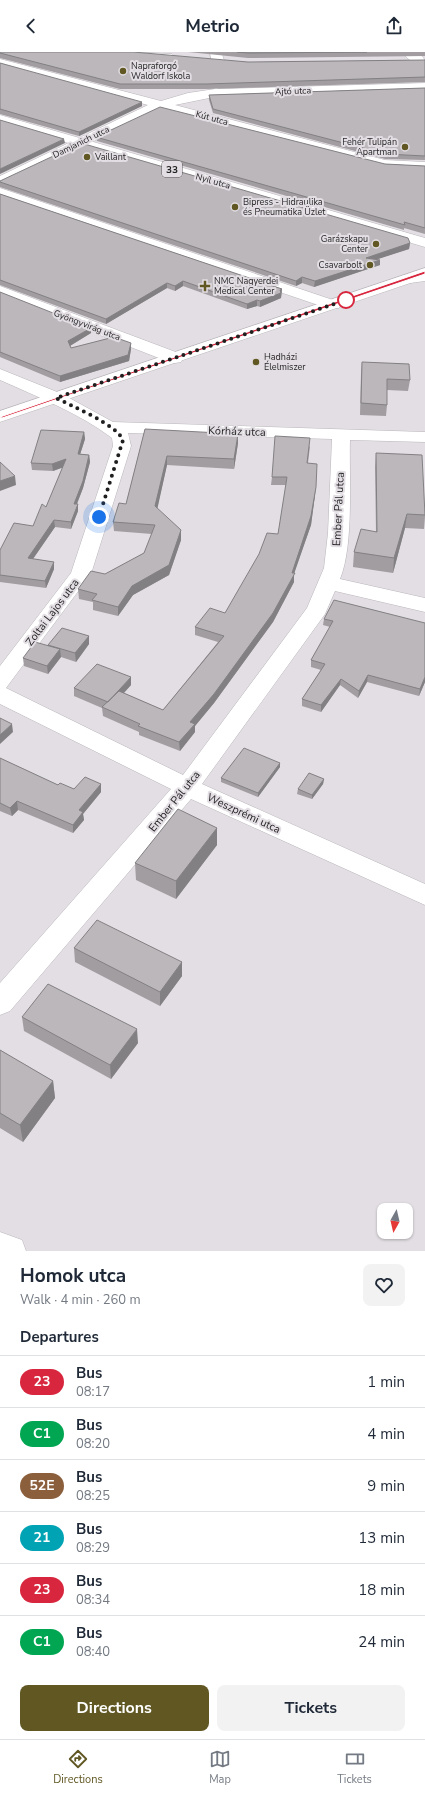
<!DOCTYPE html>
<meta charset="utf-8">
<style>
body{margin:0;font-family:"Nunito Sans",sans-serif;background:#f2f2f3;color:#1f2937;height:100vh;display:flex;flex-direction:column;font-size:15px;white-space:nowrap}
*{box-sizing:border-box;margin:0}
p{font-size:13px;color:#747a83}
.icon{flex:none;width:22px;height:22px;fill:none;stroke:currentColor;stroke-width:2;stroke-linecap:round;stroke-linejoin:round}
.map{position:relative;height:1199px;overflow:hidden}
.details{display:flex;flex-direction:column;background:#fff;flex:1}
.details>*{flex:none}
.badge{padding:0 8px;border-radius:13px;font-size:14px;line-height:26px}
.needle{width:26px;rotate:188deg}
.buttons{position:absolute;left:377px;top:1151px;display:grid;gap:8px}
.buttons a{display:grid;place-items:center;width:36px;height:36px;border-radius:8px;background:#fff;box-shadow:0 1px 3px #0004;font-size:20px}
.you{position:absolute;width:20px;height:20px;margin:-10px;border:3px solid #fff;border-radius:50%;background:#1a73e8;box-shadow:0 0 0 6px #1a73e833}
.map>.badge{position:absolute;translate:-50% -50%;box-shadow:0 0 0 2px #fff}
h2{padding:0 20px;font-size:15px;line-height:36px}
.round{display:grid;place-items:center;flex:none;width:42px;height:42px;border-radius:8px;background:#f2f2f3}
.head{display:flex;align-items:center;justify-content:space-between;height:68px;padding:0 20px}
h1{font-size:19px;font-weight:700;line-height:30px}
.cta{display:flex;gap:8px;margin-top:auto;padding:8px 20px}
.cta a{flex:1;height:46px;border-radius:8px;background:#605723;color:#fff;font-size:16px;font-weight:700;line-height:46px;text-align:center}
.cta a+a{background:#f2f2f3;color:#1f2937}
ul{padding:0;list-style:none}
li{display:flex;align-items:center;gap:12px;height:52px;padding:0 20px;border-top:1px solid #e0e1e3}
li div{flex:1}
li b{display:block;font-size:15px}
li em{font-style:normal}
li .badge{min-width:44px;font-weight:700;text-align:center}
header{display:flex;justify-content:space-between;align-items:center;height:52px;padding:0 20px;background:#fff;font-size:18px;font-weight:700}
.tabs{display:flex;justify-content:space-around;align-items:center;height:56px;border-top:1px solid #e0e1e3;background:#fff;font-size:11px;color:#747a83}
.tabs a{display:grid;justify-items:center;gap:2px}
.tabs .selected{color:#605723}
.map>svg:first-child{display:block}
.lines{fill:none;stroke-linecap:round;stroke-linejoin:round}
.street-casing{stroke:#bab6bb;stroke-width:1}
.secondary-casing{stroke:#bab6bb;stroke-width:1}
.primary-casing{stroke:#bab6bb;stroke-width:1}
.street{fill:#fff;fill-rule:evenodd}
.secondary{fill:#fff;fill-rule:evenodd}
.primary{fill:#fff;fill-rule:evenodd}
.wall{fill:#a19da1}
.shaded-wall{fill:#838083}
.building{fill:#bbb7bb;stroke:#838083}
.line{fill:#d7263d;stroke:#fff}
.walk{stroke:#201f20;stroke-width:4;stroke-dasharray:0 7.2}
.poi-dot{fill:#605723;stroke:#e2dee3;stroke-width:1.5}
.stop-dot{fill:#fff;stroke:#d7263d;stroke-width:2}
.labels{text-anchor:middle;stroke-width:4;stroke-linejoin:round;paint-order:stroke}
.far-poi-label{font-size:9px;fill:#201f20;stroke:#e2dee3;text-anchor:start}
.far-street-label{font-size:9px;fill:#201f20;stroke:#e2dee3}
.shield{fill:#e2dee3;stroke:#5a585a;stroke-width:1}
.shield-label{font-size:10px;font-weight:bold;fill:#201f20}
.street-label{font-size:11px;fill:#201f20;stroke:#e2dee3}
</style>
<header><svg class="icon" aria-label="back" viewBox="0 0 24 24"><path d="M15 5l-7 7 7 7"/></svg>Metrio<svg class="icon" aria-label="share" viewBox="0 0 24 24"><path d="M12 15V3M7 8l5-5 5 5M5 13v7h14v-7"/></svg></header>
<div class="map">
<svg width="425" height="1199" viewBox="0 0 425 1199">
<rect width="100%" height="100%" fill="#e2dee3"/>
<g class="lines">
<g class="street-casing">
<path id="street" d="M127,0L172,2L174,4C169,9 132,5 127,0Z
M210,0H222L223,6L227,11L222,34L217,37L425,31V39L214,45L175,53L385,108L425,110V118L385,116L162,57L0,133V124L148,53L0,14V7L161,49L188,41L215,37L210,34L215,12L211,7Z
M402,0C411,0 423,0 425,10C417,15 407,7 402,0Z
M0,136L339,250L341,253L339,256H327L0,145Z
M0,234L181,302L183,306L181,310L175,311L169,310L0,244Z
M0,317L62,342L113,370L425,380V390L350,388C349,426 354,493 340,527L425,546V560L335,539L325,562L202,732L425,832V853L191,747L10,959L0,963V931L171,737L0,652V614L71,521L113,394L112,386C79,361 38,345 0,328ZM128,381L332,387L328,481L324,516L307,556L183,723L6,636L91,522L131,394Z
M0,1180L22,1188L26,1199H0Z"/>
</g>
<g class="secondary-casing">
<path id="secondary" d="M425,216V226L0,370V359Z"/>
</g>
<g class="primary-casing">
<path id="primary" d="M0,63L425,186V195L0,71Z
M425,219V229L410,231L405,229L402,226L405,223Z"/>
</g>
<use href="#street" class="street"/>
<use href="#secondary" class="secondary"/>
<use href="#primary" class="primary"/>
</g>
<path class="wall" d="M0,0L248,10L425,8V30L206,37H120L0,6Z
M188,0H425V4L248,6Z
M0,11L142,54L79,84L0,62Z
M425,36V108L385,107L213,61L209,48V43Z
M96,85L385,112L425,114V182L404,176V178L97,89Z
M0,129L410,191L409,197L377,207L380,213L314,235L302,231L296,234L0,135Z
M0,142L282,237L281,246L260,255L257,254L247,257L183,234L175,239L167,236L106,272L0,233Z
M0,240L91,281L70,294L71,296L131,297L129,309L60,330L0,305Z
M362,310L410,328L408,339L387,338V353L386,364L360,363L361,321Z
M145,377L238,391L234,417L167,413L157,456L181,488L169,523L133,543L118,564L93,558V550L79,547L78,537L144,501L152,482L114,479L113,470L126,452Z
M84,380L85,387L80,402L89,403L90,410L83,436L77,452H78V459L71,477L55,475L33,507L54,510V517L46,536L0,530V498L33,474L46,455L63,415L53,419L32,418L31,411Z
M310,394L308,411L315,443L311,473L294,521V530L273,570L214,651L195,674V680L180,699L139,683V680L103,664L102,656L74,644V636L131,633L124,641L163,658L218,590L195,583V575L225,561L278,482L286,433H271L272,425Z
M376,401L425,458V465L424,477L405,476L393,521L353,515L354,500L376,480L375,415Z
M324,567L425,571V630L419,644L367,630L358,646L340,633L321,660L302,654V647L321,618L311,615V608L330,575L323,573Z
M89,584V592L76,610L61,605L48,622L24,614L23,606L48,593Z
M0,706L58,733L74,737L101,732V740L83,762L84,768L73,781L18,758L12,764L0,759Z
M280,711V715L258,745L221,730V726Z
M324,727L323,732L312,747L297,742L298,737Z
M217,776V793L176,847L136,828L135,811Z
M74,896L182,910V924L160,954L75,910Z
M22,965L138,991L111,1027L24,979Z
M0,998L53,1029L55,1046L23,1090L0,1076Z"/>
<path class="shaded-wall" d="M142,50V54L79,84V80Z
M64,87L65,91L0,122V117Z
M410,191L409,197L366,211V206Z
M380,208V213L314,235L315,229Z
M302,225V231L296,234V229Z
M183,229V234L175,239V234Z
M167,231V236L106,272V267Z
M282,237L281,246L260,255V249Z
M257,248V254L247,257V252Z
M91,276V281L68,295V289Z
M131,291V297L129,309L60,330V324Z
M84,380L85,387L78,409V402Z
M238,382V391L234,417V407Z
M89,403L90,410L83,436L74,459V452Z
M167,404V413L156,463L155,454Z
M66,407L67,414L53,419L52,412Z
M15,424L16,433L0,439V429Z
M316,435L315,443L311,473L294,522V530L273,570L214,651L195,674V680L180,699L179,690L190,670L292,521Z
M78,452V459L71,477V470Z
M407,462L405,476L393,521L394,506Z
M54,468L55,475L28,514V506Z
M181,478V488L169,523L133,543L118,564V555L132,534Z
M54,510V517L46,536L45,529Z
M89,584V592L76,610L75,601Z
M60,597L61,605L48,622L47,614Z
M368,623L367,630L358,646L359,639Z
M131,625V633L108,658V650Z
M425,625V630L419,644L420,637Z
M341,627L340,633L321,660V653Z
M12,672L13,680L0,692V683Z
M280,711V715L258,745V741Z
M324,727L323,732L312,747V743Z
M101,732V740L83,762L84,768L73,781V773L79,758Z
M17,749L18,758L12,764L10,756Z
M217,776V793L176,847V829Z
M182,910V924L160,954V940Z
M137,977L138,991L111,1027L110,1013Z
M53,1029L55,1046L23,1090L20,1073Z"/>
<path class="building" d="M0,0H133L248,10L425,8V25L206,32H120L0,1Z
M237,0H367L248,1Z
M0,11L142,50L79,80L0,57Z
M425,36V104L386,102L213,57L209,43Z
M160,55L385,112L425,114V176L404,170L405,173L96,85Z
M0,68L64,87L0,117Z
M81,91L408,186L410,191L366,206L380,208L315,229L302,225L296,229L0,130V129Z
M0,142L282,237L280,238L281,241L260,249L257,248L247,252L183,229L175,234L167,231L106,267L0,228Z
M0,240L91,276L68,289L71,296L114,285L131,291L128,303L60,324L0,300Z
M362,310L409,312L410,328L387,327V353L361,351Z
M145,377L238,382L234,407L167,404L155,454L181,478L169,513L132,534L118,555L92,548L97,542L78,537L91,519L105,522L144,501L155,473L113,470L119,451L126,452Z
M41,378L84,380L78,402L89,403L83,429L74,452H78L71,470L54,468L28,506L54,510L45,529L0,523V498L14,471L33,474L42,452L46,455L66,407L52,412L31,411Z
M275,384L310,386L307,411L317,412L316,435L311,464L292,521H295L273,561L214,642L190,670L195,672L179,690L138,674L140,672L102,655L119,639L163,658L224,584L195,575L210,556L225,561L259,502L267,481L278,482L287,425H272Z
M376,401L422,403L425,463L407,462L394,506L354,500L361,477L377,480Z
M0,410L15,424L0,429Z
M334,548L425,571V625L420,637L368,623L359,639L341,627L321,653L302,647L325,612L311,608L333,569L324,567Z
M62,576L89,584L75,601L48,593Z
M35,590L60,597L47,614L23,606Z
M97,612L131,625L108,650L74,636Z
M0,666L12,672L0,683Z
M244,696L280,711L258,741L221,726Z
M0,706L58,733L60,731L74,737L85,725L101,732L79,758L83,760L73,773L17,749L10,756L0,751Z
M309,721L324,727L312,743L298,737Z
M178,757L217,776L176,829L135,811Z
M97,868L182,910L160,940L74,896Z
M48,932L137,977L110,1013L22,965Z
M0,998L53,1029L20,1073L0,1061Z"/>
<path class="line" d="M425,219V222L2,366L0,365Z"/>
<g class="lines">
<path class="walk" d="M99,465L123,388C117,373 72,354 56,346L346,248"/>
</g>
<g class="poi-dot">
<circle cx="123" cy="19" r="4"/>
<circle cx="405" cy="95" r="4"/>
<circle cx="87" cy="105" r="4"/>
<circle cx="235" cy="155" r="4"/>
<circle cx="376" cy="192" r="4"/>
<circle cx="370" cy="213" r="4"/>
<path d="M203 228h4v4h4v4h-4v4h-4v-4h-4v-4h4z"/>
<circle cx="256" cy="310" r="4"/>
</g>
<circle class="stop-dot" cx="346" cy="248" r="8"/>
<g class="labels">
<g class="far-poi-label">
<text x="131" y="17">Napraforgó<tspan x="131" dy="10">Waldorf Iskola</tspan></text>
<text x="397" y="93" text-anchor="end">Fehér Tulipán<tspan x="397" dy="10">Apartman</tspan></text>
<text x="95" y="108">Vaillant</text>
<text x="243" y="153">Bipress - Hidraulika<tspan x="243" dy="10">és Pneumatika Üzlet</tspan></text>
<text x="368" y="190" text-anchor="end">Garázskapu<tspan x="368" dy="10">Center</tspan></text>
<text x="362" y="216" text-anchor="end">Csavarbolt</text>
<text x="214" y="232">NMC Nagyerdei<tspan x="214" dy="10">Medical Center</tspan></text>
<text x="264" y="308">Hadházi<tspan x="264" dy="10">Élelmiszer</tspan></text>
</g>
<g class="far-street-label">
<text transform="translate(293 39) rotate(-2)" y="3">Ajtó utca</text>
<text transform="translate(212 66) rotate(15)" y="3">Kút utca</text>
<text transform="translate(81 90) rotate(-26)" y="3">Damjanich utca</text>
<text transform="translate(213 129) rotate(16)" y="3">Nyíl utca</text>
<text transform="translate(87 273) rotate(21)" y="3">Gyöngyvirág utca</text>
</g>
<rect class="shield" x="162" y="109" width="20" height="16" rx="3"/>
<g class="shield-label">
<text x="172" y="121">33</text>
</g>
<g class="street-label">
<text transform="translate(237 379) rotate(2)" y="4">Kórház utca</text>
<text transform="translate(338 457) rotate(-87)" y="4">Ember Pál utca</text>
<text transform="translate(52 560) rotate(-53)" y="4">Zoltai Lajos utca</text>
<text transform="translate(174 749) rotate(-51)" y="4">Ember Pál utca</text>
<text transform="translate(244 761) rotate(25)" y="4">Weszprémi utca</text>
</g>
</g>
</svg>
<div class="buttons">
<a><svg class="needle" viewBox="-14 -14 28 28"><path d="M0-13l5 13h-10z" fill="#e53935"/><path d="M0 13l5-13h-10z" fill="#747a83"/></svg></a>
</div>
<div class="you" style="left:99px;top:465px"></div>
</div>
<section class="details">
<div class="head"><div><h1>Homok utca</h1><p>Walk · 4 min · 260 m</p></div><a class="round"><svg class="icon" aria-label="heart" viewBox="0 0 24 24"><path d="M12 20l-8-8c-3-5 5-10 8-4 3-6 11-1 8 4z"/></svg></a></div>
<h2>Departures</h2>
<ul>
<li><span class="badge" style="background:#d7263d;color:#fff">23</span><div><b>Bus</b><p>08:17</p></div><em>1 min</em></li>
<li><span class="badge" style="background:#00a651;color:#fff">C1</span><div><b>Bus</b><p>08:20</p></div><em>4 min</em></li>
<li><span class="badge" style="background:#8b5e3c;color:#fff">52E</span><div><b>Bus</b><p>08:25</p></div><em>9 min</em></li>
<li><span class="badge" style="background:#00a3b4;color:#fff">21</span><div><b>Bus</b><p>08:29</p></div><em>13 min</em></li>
<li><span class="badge" style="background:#d7263d;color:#fff">23</span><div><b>Bus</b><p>08:34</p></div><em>18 min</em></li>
<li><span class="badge" style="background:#00a651;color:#fff">C1</span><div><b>Bus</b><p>08:40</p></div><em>24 min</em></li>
</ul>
<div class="cta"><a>Directions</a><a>Tickets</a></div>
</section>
<nav class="tabs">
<a class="selected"><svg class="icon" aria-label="directions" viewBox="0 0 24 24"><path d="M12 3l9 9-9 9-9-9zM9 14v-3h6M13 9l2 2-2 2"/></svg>Directions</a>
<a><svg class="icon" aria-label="map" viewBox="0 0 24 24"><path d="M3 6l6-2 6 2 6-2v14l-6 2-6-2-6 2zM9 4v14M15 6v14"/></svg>Map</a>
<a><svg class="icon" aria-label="tickets" viewBox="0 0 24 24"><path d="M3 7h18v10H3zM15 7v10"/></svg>Tickets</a>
</nav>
